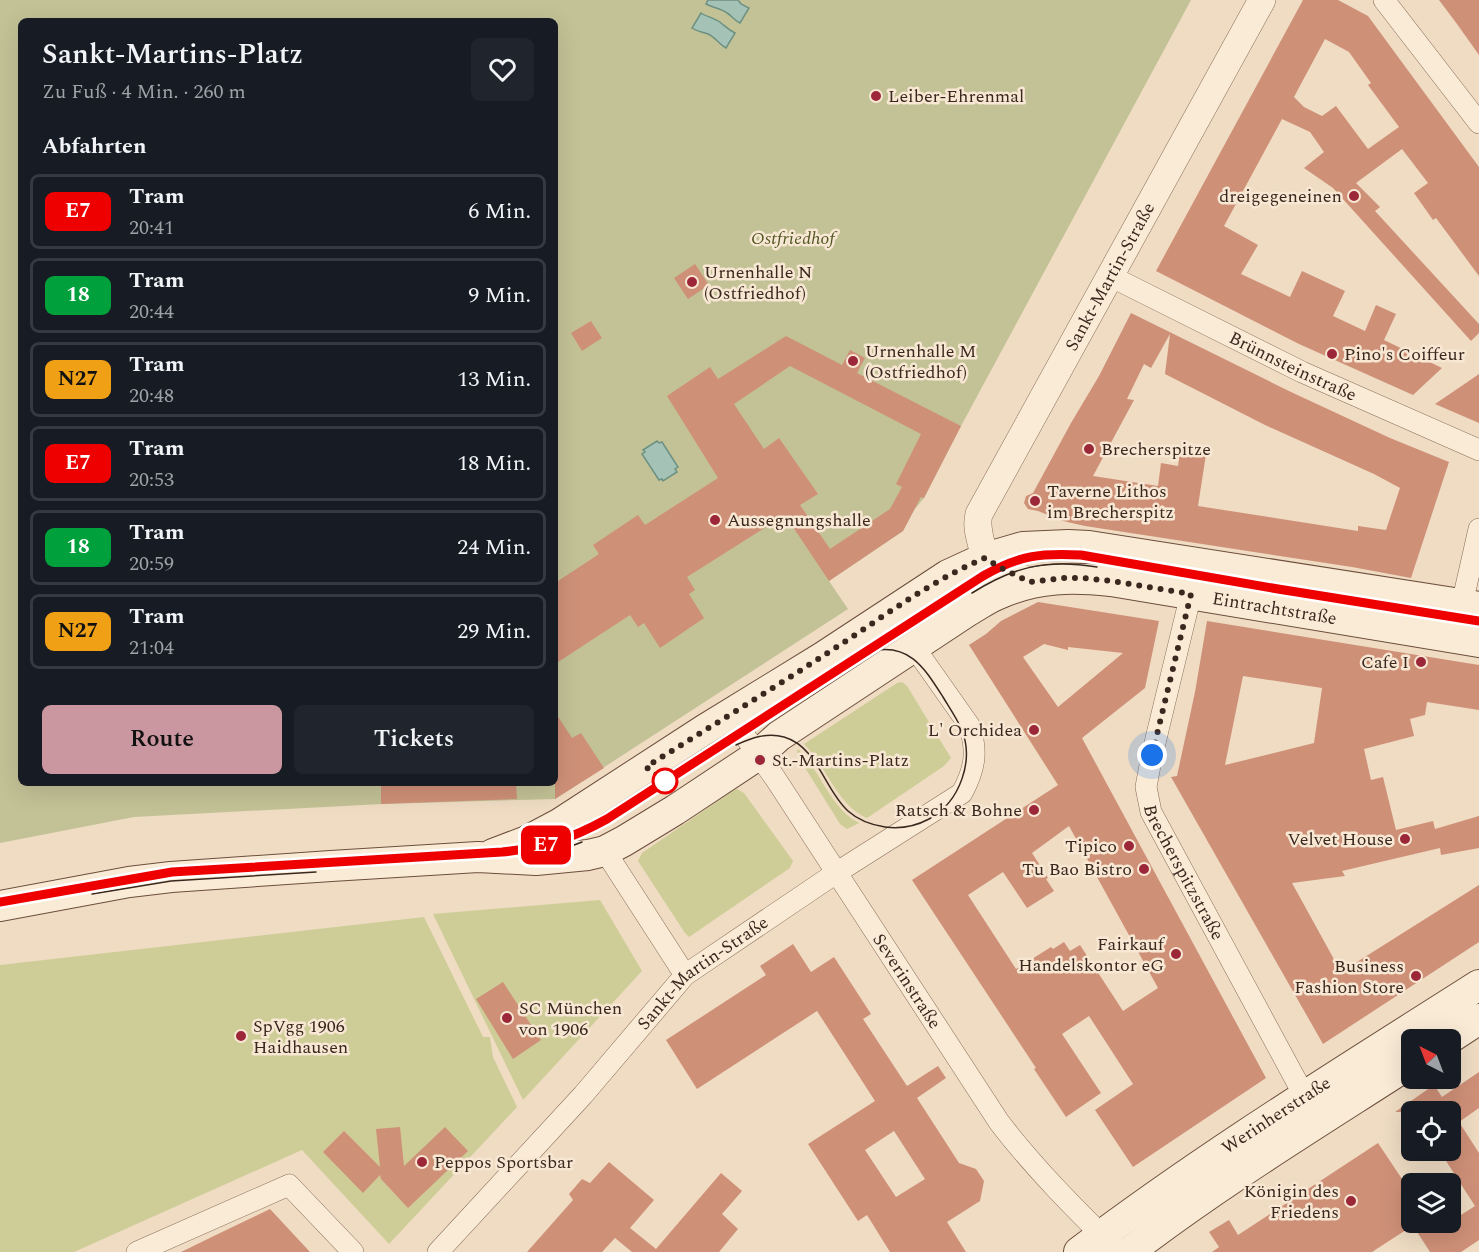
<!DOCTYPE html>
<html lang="de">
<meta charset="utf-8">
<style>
body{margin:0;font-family:Spectral,serif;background:#20242c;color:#f1f3f6;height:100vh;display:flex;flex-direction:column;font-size:22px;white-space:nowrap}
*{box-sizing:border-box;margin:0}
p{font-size:20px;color:#9ea1a6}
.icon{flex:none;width:33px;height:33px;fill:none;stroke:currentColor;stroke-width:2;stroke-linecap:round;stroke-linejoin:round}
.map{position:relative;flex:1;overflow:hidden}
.side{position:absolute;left:18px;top:18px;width:540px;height:768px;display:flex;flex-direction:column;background:#171b24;border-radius:9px;box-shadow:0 6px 24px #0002}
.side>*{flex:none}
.badge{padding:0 12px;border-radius:9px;font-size:21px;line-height:39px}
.needle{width:39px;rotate:318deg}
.tools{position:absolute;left:1401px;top:1029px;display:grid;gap:12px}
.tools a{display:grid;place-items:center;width:60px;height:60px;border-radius:9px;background:#171b24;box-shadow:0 6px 24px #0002;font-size:30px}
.you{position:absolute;width:30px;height:30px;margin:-15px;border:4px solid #fff;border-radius:50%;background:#1a73e8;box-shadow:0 0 0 9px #1a73e833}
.map>.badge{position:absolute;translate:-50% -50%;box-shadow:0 0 0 3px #fff}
h2{padding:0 24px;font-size:22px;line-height:54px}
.round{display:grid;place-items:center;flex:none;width:63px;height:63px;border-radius:9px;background:#20242c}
.headline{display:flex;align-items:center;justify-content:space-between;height:102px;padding:0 24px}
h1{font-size:28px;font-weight:600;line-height:45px}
.primary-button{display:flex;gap:12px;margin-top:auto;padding:12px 24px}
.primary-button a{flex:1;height:69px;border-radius:9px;background:#ca97a0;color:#111;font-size:24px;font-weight:600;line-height:69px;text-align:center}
.primary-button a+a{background:#20242c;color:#f1f3f6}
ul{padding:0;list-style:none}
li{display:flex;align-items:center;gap:18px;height:75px;margin:0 12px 9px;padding:0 12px;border:3px solid #363941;border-radius:9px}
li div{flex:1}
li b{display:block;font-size:22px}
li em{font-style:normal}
li .badge{min-width:66px;font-weight:700;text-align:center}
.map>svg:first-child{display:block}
.green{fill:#cecd97}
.cemetery{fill:#c3c296;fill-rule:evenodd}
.water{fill:#a5c2b6;stroke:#6c9183;stroke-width:1.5}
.building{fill:#cf9078;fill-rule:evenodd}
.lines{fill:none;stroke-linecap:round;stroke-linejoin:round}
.minor-casing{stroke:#8a6d59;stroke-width:22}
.tertiary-casing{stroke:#8a6d59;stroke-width:28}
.secondary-casing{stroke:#6c4e3c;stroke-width:32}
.minor{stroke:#faebd7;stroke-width:21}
.tertiary{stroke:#faebd7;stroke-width:27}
.secondary{stroke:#faebd7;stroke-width:30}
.tram{stroke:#3a281e;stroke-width:1.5}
.line-casing{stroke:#fff;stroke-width:14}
.line{stroke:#e00;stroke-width:9}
.walk{stroke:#3a281e;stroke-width:6;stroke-dasharray:0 10.8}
.poi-dot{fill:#9b2738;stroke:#f7e7d3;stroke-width:2}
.stop-dot{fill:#fff;stroke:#e00;stroke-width:3}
.labels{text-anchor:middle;stroke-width:5;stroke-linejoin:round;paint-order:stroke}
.poi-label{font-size:18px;fill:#3a281e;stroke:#f7e7d3;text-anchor:start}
.park-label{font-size:18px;font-style:italic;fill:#515724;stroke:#f7e7d3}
.street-label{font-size:18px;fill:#3a281e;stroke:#f7e7d3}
</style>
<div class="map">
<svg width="1479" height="1252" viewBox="0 0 1479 1252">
<rect width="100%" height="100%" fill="#efdcc3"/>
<path class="green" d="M902,682L907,686L951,758L944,766L867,818C837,805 827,767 804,744L897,683Z
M798,749C821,771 830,808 859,823L847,829L840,824L799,758L797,752Z
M737,789L744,793L793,861L790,868L787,870L689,937L685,933L638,861L642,853L734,790Z
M600,900L642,971L523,1100L433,914Z
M424,917L483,1037H490L493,1057L517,1107L389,1244L302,1150L74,1252H0V965Z"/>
<path class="cemetery" d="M0,0H1191L961,426L924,498L914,510L903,531L829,581L848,609L555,799L382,804L134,817L0,843ZM21,21H555V783H21Z"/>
<path class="water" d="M708,0H738L741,4L749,8L740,23C734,20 732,16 727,13C721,8 713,8 706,4Z
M701,13C707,17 715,18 721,23C726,27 729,30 735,33L726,48C719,44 715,37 708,34C702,32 698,32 692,28Z
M657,441L659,443L662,442L678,467L675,469L677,472L663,481L662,479L659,480L642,454L645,452L643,450Z"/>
<path class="building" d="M1303,0H1338L1368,16L1479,167V276L1436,218L1433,220L1414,193L1428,183L1402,149L1356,183L1380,207L1375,211L1479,324V333L1471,341L1333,188L1304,168L1324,152L1310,132L1282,119L1224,226L1258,245L1241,274L1290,297L1302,271L1345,291L1333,316L1365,331L1376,305L1396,314L1384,340L1442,368L1413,395L1299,344L1156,271ZM1325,39L1349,52L1371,83L1368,85L1399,127L1368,149L1336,106L1322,116L1304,107L1294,97Z
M1439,0H1479V55L1457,24Z
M695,264L709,285L688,299L674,278Z
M1131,313L1291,392L1390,438L1449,462L1411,578L1352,567L1085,526L1063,521L1038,511L1028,509L1024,503L1026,496L1033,493L1071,423L1099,376ZM1170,334L1165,374L1265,425L1374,474L1400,488L1386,530L1358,526V531L1198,506L1207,448L1181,445L1178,466L1161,463L1158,486L1093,476L1134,400L1127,399L1144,364L1151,368Z
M591,321L602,338L582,351L571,333Z
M786,336L842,365L850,350L865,358L857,373L961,426L924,498L921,497L903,531L829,581L785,515L687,577L695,590L689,594L704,618L660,648L644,623L638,627L630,615L555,664V583L599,554L593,545L638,515L645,525L718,478L667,396L710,367L718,379ZM790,366L921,434L896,484L902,487L890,509L830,549L800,505L818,494L779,438L764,449L734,404Z
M1479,374V423L1435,404L1466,383Z
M1038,602L1159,621L1145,688L1082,738L1266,1078L1133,1167L1095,1110L1133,1084L1089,1016L1062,1034L1101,1093L1066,1117L1034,1069L1036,1068L912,880L1058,785L969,645L986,634L1001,621ZM1044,644L1068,650V647L1123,653L1058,707L1023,657ZM1069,826L1158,988L1123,1011L1080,945L1070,951L1064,942L1053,949L1051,947L1016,969L968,895L1003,872L1027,908L1054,891L1046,879L1048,878L1032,853Z
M1207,621L1479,665V710L1427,702L1425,715L1410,719L1414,736L1364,749L1371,780L1383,777L1396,830L1433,821L1435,829L1479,816V848L1441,855L1440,848L1342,871L1345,876L1292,883L1341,972L1479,885V942L1323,1044L1171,777L1177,776L1195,692ZM1243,676L1322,688L1314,743L1225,765Z
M555,712L572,738L581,733L604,768L555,799Z
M381,783H516L517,799L381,804Z
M793,944L811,972L834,957L871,1014L863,1019L907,1086L938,1066L946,1078L917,1098L959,1163L976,1169L984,1181L980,1201L947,1222L966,1252H890L867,1215L858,1221L808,1144L875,1101L817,1011L697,1089L666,1040L766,975L760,966ZM894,1131L925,1179L896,1197L865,1150Z
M503,982L541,1040L513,1059L476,999Z
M1479,1072V1108L1459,1122L1479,1153V1240L1461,1252H1430L1412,1224V1226L1372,1252H1212L1219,1247L1209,1232L1229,1220L1238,1235L1378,1143L1412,1194V1222H1430L1436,1232L1450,1222L1475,1206L1439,1150H1450V1112H1395L1434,1085L1442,1097Z
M400,1127L404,1166L445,1127L468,1151L408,1208L381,1179L380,1175L363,1193L323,1152L344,1131L380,1167L376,1129Z
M609,1162L654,1200L630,1228L656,1249L721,1173L742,1191L722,1214L738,1229L719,1252H632L615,1238L602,1252H527L573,1200L569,1194L582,1179L590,1183Z
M270,1209L310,1252H181L220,1233Z"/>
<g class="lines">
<g class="minor-casing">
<g id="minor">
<path d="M1384,0L1479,123"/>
<path id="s1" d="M1110,276L1302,372L1479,450"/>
<path id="s2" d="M1191,594L1152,755L1146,787L1151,812L1305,1097"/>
<path d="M1462,604L1479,529"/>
<path id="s3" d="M729,714L775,778L999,1122C1035,1169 1077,1211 1119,1252"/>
<path d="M605,851L685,975"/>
<path d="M137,1252L289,1185L353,1252"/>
<path id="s4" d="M438,1252L583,1095L685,975L836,873L962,793C975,769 978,751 969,725L914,647"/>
</g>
</g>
<g class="tertiary-casing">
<g id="tertiary">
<path d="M985,558L999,567L1030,582"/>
<path id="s5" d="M968,611C976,594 987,575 984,556C982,542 975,529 979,514L1262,0"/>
</g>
</g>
<g class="secondary-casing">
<g id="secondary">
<path d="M493,854L527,841L559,824L704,730L823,657L948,575L985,558L1023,547L1068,545L1089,546L1479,607"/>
<path id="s6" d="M0,906L129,882L171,877L331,866L478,857L536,860L588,855L605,851L624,841L675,810L758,755L779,736L968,611C979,605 989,597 1001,593C1038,577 1072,577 1111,581L1479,642"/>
<path d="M1447,1040L1479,1019"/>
<path id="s7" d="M1079,1252C1207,1155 1344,1071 1479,985"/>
<path d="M1129,1252C1219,1183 1316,1124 1412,1062"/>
</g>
</g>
<use href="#minor" class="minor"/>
<use href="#tertiary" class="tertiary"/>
<use href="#secondary" class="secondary"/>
<path class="tram" d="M972,593C1015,566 1047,559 1097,567
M736,745C751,738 767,732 784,737C818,747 824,789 848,811C858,820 872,825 885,827C900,829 916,826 929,819C960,802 975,760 961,728C956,717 949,707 943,697C924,667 908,641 868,652
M528,858L556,852L582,842
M92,894L171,881L316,872
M0,902L172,872L502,852C543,848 571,839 607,819L983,576C1020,555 1039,553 1081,555L1278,589L1479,621"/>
</g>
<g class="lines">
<g class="line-casing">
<path id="line" d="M0,902L172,872L502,852C543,848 571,839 607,819L983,576C1020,555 1040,553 1081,555L1278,589L1479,621"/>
</g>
<use href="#line" class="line"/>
<path class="walk" d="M665,781L646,767C708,728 771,690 832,650C882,618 930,581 985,558L999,567L1030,582L1064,578H1083L1111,581L1191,594L1152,755"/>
</g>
<g class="poi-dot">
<circle cx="876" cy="96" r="6"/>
<circle cx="1354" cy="196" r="6"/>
<circle cx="692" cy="282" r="6"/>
<circle cx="1332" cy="354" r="6"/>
<circle cx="853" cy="361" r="6"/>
<circle cx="1089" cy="449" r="6"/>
<circle cx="1035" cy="501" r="6"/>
<circle cx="715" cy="520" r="6"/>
<circle cx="1421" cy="662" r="6"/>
<circle cx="1034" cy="730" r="6"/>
<circle cx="760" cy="760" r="6"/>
<circle cx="1034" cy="810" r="6"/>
<circle cx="1405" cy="839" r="6"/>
<circle cx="1129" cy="846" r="6"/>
<circle cx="1144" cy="869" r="6"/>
<circle cx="1176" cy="954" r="6"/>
<circle cx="1416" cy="976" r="6"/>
<circle cx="507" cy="1018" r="6"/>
<circle cx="241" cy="1036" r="6"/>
<circle cx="422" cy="1162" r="6"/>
<circle cx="1351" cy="1201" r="6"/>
</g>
<circle class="stop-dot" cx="665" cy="781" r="12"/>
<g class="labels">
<g class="poi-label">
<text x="888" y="102">Leiber-Ehrenmal</text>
<text x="1342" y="202" text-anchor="end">dreigegeneinen</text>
<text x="704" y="278">Urnenhalle N<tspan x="704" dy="21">(Ostfriedhof)</tspan></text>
<text x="865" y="357">Urnenhalle M<tspan x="865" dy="21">(Ostfriedhof)</tspan></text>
<text x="1344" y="360">Pino's Coiffeur</text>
<text x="1101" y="455">Brecherspitze</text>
<text x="1047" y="497">Taverne Lithos<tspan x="1047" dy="21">im Brecherspitz</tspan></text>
<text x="727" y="526">Aussegnungshalle</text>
<text x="1409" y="668" text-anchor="end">Cafe I</text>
<text x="1022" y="736" text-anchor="end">L' Orchidea</text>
<text x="772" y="766">St.-Martins-Platz</text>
<text x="1022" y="816" text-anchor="end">Ratsch &amp; Bohne</text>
<text x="1393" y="845" text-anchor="end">Velvet House</text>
<text x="1117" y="852" text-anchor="end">Tipico</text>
<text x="1132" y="875" text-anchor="end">Tu Bao Bistro</text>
<text x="1164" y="950" text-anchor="end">Fairkauf<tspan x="1164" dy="21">Handelskontor eG</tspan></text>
<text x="1404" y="972" text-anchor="end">Business<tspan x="1404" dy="21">Fashion Store</tspan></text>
<text x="519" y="1014">SC München<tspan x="519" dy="21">von 1906</tspan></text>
<text x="253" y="1032">SpVgg 1906<tspan x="253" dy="21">Haidhausen</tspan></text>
<text x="434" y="1168">Peppos Sportsbar</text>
<text x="1339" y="1197" text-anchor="end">Königin des<tspan x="1339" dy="21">Friedens</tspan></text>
</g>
<g class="park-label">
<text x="793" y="244">Ostfriedhof</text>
</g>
<g class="street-label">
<text dy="6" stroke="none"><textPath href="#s5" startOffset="372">Sankt-Martin-Straße</textPath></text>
<text dy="6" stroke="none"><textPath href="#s1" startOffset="204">Brünnsteinstraße</textPath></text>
<text dy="6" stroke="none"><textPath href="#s6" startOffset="1360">Eintrachtstraße</textPath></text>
<text dy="6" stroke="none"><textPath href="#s2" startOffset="292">Brecherspitzstraße</textPath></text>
<text dy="6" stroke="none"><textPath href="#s4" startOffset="386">Sankt-Martin-Straße</textPath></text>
<text dy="6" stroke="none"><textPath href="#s3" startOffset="321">Severinstraße</textPath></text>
<text dy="6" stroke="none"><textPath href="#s7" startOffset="240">Werinherstraße</textPath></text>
</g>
</g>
</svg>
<div class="tools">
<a><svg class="needle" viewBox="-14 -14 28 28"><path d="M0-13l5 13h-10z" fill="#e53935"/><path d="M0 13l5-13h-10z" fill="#9ea1a6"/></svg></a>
<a><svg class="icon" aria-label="locate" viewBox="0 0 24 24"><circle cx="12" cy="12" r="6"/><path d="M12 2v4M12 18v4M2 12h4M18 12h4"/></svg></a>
<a><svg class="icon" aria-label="layers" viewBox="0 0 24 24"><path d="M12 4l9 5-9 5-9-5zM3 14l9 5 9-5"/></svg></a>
</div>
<div class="you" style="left:1152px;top:755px"></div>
<b class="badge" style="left:546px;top:845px;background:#e00;color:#fff">E7</b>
<section class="side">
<div class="headline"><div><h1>Sankt-Martins-Platz</h1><p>Zu Fuß · 4 Min. · 260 m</p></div><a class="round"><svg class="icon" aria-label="heart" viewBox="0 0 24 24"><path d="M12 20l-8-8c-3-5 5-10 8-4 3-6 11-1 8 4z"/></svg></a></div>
<h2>Abfahrten</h2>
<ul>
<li><span class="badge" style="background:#e00;color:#fff">E7</span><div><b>Tram</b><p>20:41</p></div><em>6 Min.</em></li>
<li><span class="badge" style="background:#00a03c;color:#fff">18</span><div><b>Tram</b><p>20:44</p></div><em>9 Min.</em></li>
<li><span class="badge" style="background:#f0a014;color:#111">N27</span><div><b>Tram</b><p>20:48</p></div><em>13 Min.</em></li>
<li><span class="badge" style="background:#e00;color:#fff">E7</span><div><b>Tram</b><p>20:53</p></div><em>18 Min.</em></li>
<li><span class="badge" style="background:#00a03c;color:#fff">18</span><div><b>Tram</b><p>20:59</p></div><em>24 Min.</em></li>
<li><span class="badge" style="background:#f0a014;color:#111">N27</span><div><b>Tram</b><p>21:04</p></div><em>29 Min.</em></li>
</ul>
<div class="primary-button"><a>Route</a><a>Tickets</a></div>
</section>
</div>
